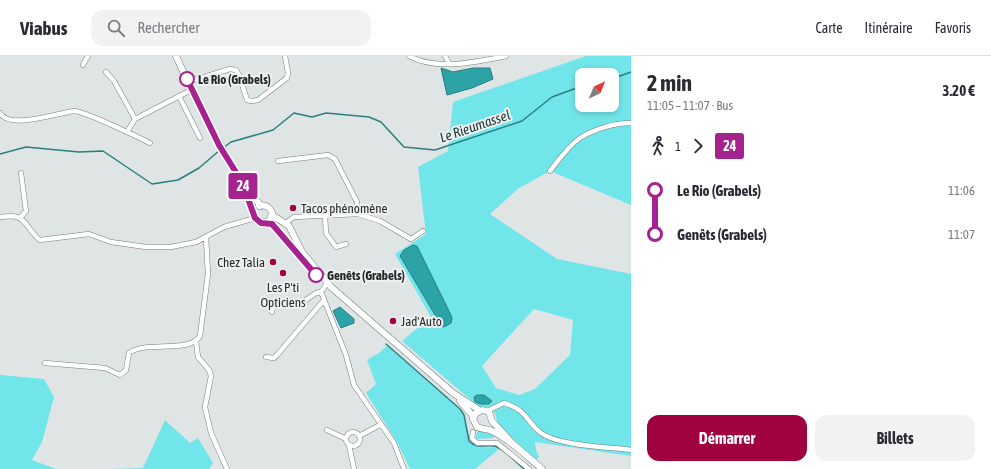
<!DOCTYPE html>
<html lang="fr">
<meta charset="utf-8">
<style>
body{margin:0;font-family:"Asap Condensed",sans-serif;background:#f2f2f3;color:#2b2b33;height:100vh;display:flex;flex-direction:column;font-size:15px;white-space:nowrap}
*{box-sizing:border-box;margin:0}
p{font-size:13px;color:#7c7c81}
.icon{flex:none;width:22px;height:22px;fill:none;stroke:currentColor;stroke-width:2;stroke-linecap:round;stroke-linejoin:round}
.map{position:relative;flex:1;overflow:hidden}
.side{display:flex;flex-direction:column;background:#fff;width:360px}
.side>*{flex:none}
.badge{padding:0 8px;border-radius:3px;font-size:14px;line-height:26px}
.needle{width:26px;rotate:43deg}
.buttons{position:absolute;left:575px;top:12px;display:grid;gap:8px}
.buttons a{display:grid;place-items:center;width:44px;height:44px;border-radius:8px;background:#fff;box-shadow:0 2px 6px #0003;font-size:20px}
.map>.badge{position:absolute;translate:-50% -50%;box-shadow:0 0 0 2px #fff}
.legs{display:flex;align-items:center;gap:6px;height:44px;padding:0 16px;font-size:13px}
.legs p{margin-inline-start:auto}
.overview{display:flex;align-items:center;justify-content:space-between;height:68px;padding:0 16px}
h1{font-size:22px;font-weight:700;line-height:30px}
.action{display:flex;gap:8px;margin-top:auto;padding:8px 16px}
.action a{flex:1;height:46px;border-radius:12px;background:#a00240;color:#fff;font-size:16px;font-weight:700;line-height:46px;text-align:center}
.action a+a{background:#f2f2f3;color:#2b2b33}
ul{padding:0 16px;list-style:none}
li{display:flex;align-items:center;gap:14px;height:44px;font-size:15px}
li i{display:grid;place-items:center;width:6px;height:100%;margin:0 5px;background:currentColor}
li i::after{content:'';width:10px;height:10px;margin:-5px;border:3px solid;border-radius:50%;background:#fff}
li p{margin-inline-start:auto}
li:first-child i{background:linear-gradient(#0000 50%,currentColor 0)}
li:last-child i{background:linear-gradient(currentColor 50%,#0000 0)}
header{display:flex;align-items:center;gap:24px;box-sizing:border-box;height:56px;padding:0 20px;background:#fff;border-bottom:1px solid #e1e1e2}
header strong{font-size:19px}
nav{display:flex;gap:22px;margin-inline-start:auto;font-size:14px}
.search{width:280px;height:36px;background:#f2f2f3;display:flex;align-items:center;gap:10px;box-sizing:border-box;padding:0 14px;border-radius:12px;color:#7c7c81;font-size:15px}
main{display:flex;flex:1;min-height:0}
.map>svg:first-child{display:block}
.green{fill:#71e6ea;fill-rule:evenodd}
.water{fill:#2ba3a7;stroke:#2a7f82}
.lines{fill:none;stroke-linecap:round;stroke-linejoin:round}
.stream{stroke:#2a7f82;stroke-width:1.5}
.street-casing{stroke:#797d7e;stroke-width:5.5}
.secondary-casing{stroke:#797d7e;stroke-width:7}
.street{stroke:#fff;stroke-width:4.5}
.secondary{stroke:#fff;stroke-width:6}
.line-1-casing{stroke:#fff;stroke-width:9}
.line-1{stroke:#a4238f;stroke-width:6}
.stop-1-dot{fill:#fff;stroke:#a4238f;stroke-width:2}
.poi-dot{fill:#a00240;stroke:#edf1f1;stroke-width:1.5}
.labels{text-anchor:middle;stroke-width:4;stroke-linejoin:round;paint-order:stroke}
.stop-label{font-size:13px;font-weight:bold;fill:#282a2a;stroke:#edf1f1;text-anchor:start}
.poi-label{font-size:13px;fill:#282a2a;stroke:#edf1f1;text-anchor:start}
.water-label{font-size:14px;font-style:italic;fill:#1a3434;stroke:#edf1f1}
</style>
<header>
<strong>Viabus</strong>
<div class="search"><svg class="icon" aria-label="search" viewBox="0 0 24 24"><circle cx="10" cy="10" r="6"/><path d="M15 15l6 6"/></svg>Rechercher</div>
<nav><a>Carte</a><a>Itinéraire</a><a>Favoris</a></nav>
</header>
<main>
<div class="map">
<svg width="631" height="413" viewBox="0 0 631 413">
<rect width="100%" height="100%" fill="#dfe4e4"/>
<path class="green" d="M586,0H631V149L550,115L519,132L490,158L557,203L631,218V400L535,386L536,394L539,401L536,404L498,369L495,357L488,351H479L402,285L431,261L395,198L426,178L418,111L448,95L453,46ZM582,19H612V49H582ZM534,253L573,264L570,299L535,333L519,339L496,332L482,310Z
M387,290L459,353L463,359L470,387C479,394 490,389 499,393L475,413H410L398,388L366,337L376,328L367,304L379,297Z
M0,319L44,323L54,341L42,386L32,404L56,413H0Z
M165,364L190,387L198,382L213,407L209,413H110L143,412Z
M479,375L495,378L493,382L478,383L476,381L477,376Z"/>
<path class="water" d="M441,12L453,16L473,12H490L493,23L472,32L447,39Z
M413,189L417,190L450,257L452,262L451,267L444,271L441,269L400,200L404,194Z
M340,251L354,263V267L341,272L333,255Z
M477,339H484L492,345L489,348H480L475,346L474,341Z"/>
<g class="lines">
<path class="stream" d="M612,23L631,16
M223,92L231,86L273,74L294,57L312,61L326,57L369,61L381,66L404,91L435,94L522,65L552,41L582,30
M0,98L26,91L79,96L103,95L152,128L178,124L199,112L220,94
M386,288L460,353L464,359L469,385C478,395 489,386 499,392C508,397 516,406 524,413"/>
<g class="street-casing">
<path id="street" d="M409,0C437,15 476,6 506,0
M445,0L449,7
M83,9L88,0
M106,16L114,25L135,63
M188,26L230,13L236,14L239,19L247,44L252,45L258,44L287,22L288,17L285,0
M179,40L200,82
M0,57C9,74 58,57 74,55C84,55 138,81 150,87
M127,76L135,63L191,34
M278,105L328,99L335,103L357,146L358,158
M550,115C559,104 568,90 580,82C594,73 615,67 631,67
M325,160L326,177L336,191L346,188
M0,161C5,161 12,159 17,161C26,163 31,178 40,184L89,178L111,186L146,191H171L196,186L224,171L255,162
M20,162L26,155L21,117
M286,167L294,161L358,158L380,165L411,183L423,175
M321,236L346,299L354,329L394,387L404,413
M321,236L327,227
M272,256L273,251L287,245L300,248L316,237L321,236
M196,285L198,301L209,314L211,320L205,351L211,377L227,413
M266,301L274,302L277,299L324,244
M45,307L105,312L120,319L126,314L129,297C146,284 189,298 200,280L208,218L206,181
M487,355L504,347C529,355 524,364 541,377C559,390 608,391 631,394
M327,374L346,383
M473,376L472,382L477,387H497L529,413
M346 383a7 7 0 1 1 14 0a7 7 0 1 1-14 0Z
M359,380L380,369
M349,389L354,413"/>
</g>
<g class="secondary-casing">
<path id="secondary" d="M176,0C200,53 225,104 261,150
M243,129L256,164L272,168L312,214
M259,150C265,148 270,151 272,157L270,163
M272,159L289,170L302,196L331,231L453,337L479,354
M460,345L473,360
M514,389L492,365L489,356L483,354L476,357L473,363L477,371C483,374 488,372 494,376C512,385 527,400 542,413"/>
</g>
<use href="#street" class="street"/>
<use href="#secondary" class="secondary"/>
</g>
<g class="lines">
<g class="line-1-casing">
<path id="line-1" d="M187,23L219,89L242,126L255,162L261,167L272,168L316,219"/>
</g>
<use href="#line-1" class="line-1"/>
</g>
<g class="stop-1-dot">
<circle cx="187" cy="23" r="7"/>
<circle cx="316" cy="219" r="7"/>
</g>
<g class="poi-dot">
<circle cx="293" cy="152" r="4"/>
<circle cx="273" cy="206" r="4"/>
<circle cx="283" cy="217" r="4"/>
<circle cx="393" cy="265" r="4"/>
</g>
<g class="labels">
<g class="stop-label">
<text x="198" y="28">Le Rio (Grabels)</text>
<text x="327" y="224">Genêts (Grabels)</text>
</g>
<g class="poi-label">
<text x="301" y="157">Tacos phénomène</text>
<text x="265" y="211" text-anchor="end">Chez Talia</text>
<text x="283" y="236" text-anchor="middle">Les P'ti<tspan x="283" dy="15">Opticiens</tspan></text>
<text x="401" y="270">Jad'Auto</text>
</g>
<g class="water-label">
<text transform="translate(475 70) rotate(-19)" y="5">Le Rieumassel</text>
</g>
</g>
</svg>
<div class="buttons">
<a><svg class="needle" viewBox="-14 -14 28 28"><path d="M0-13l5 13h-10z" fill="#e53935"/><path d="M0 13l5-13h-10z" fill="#7c7c81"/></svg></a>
</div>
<b class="badge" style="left:243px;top:130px;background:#a4238f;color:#fff">24</b>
</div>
<section class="side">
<div class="overview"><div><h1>2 min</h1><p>11:05 – 11:07 · Bus</p></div><b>3.20 €</b></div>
<div class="legs"><svg class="icon" aria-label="walk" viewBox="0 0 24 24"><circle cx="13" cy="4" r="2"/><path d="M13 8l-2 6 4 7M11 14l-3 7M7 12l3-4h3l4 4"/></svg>1<svg class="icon" aria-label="forward" viewBox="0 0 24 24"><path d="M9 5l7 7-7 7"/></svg><b class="badge" style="background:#a4238f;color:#fff">24</b></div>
<ul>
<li><i style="color:#a4238f"></i><b>Le Rio (Grabels)</b><p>11:06</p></li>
<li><i style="color:#a4238f"></i><b>Genêts (Grabels)</b><p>11:07</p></li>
</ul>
<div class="action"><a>Démarrer</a><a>Billets</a></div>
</section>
</main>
